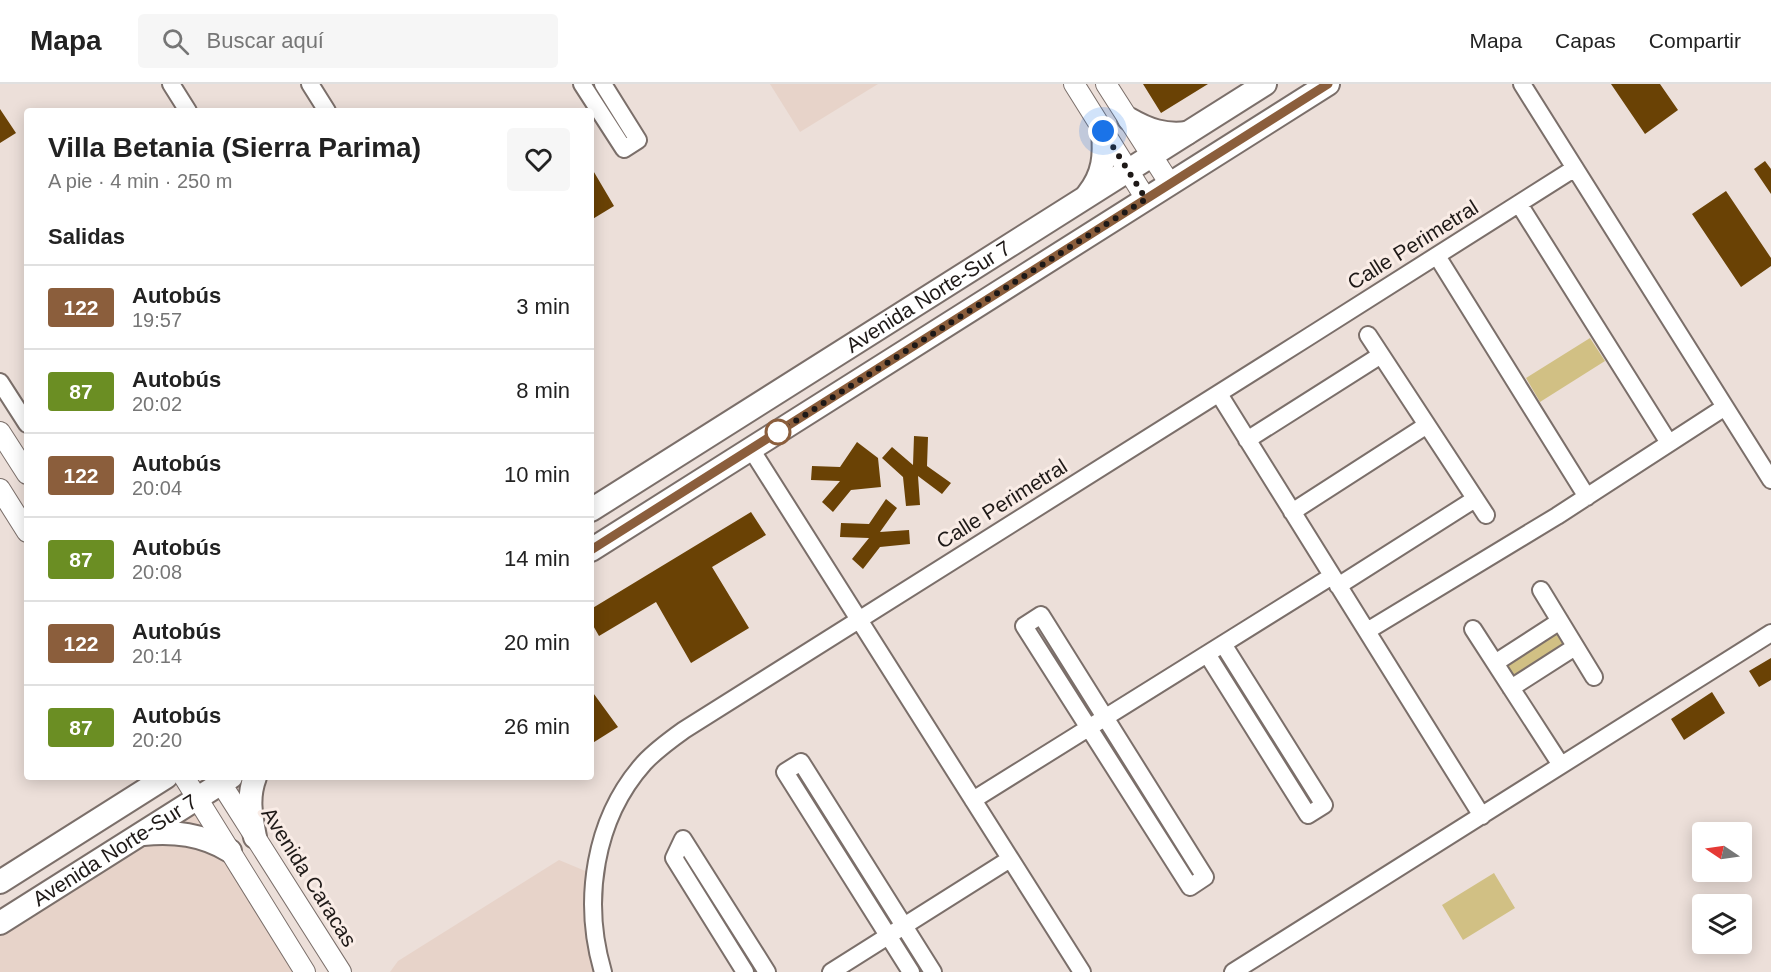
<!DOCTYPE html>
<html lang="es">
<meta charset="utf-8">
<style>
body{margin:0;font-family:Helvetica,sans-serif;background:#f6f6f6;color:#222;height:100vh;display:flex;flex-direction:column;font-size:22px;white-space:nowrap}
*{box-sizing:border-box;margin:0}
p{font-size:20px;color:#767676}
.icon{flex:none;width:33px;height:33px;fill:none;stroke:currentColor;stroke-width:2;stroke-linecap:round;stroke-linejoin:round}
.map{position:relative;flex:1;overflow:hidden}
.drawer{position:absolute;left:24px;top:24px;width:570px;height:672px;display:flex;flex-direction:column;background:#fff;border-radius:6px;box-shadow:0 3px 15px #0003}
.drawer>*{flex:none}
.badge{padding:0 12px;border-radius:4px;font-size:21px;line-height:39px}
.needle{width:39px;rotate:283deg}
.fabs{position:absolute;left:1692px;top:738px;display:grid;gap:12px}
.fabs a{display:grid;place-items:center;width:60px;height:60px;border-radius:6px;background:#fff;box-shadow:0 3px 15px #0003;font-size:30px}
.you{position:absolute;width:30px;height:30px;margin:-15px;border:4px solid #fff;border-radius:50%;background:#1a73e8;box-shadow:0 0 0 9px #1a73e833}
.map>.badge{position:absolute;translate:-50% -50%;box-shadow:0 0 0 3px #fff}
h2{padding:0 24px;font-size:22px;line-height:54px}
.round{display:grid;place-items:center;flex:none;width:63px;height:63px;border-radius:6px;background:#f6f6f6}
.summary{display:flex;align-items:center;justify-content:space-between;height:102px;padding:0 24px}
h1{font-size:28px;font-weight:700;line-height:45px}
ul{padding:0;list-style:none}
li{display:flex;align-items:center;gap:18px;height:84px;padding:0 24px;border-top:2px solid #e0e0e0}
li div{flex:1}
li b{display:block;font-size:22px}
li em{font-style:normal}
li .badge{min-width:66px;font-weight:700;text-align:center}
header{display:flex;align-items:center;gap:36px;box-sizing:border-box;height:84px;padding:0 30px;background:#fff;border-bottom:2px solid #e0e0e0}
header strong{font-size:28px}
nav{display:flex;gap:33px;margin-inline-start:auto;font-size:21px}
.search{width:420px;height:54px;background:#f6f6f6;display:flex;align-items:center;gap:15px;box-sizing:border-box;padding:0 21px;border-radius:6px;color:#767676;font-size:22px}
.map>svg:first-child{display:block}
.built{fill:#e7d3c9}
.green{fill:#d1c084}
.building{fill:#6a4205}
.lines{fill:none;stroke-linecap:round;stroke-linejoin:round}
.minor-casing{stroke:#7b6f6a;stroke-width:20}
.tertiary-casing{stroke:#7b6f6a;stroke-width:22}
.secondary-casing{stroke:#7b6f6a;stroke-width:26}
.minor{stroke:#fff;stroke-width:16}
.tertiary{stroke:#fff;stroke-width:20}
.secondary{stroke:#fff;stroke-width:22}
.line-casing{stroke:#fff;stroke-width:14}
.line{stroke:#8b5e3c;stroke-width:9}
.walk{stroke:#1e1917;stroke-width:6;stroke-dasharray:0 10.8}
.stop-dot{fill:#fff;stroke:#8b5e3c;stroke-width:3}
.labels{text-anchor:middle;stroke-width:6;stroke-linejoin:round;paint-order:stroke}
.street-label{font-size:21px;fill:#1e1917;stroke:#f9ece6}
</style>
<header>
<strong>Mapa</strong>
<div class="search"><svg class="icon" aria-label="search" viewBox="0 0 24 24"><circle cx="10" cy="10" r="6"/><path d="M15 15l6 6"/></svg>Buscar aquí</div>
<nav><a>Mapa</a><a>Capas</a><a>Compartir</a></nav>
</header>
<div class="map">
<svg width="1771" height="888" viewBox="0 0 1771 888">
<rect width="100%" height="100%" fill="#ecdfd9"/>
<path class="built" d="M770,0H878L800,48Z
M197,714L305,888H0V839Z
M559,776L595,791L603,888H390L398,877Z"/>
<path class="green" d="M1590,254L1605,277L1540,318L1526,294Z
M1560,537L1575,563L1511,604L1495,579Z
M1494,789L1515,824L1463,856L1442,821Z"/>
<path class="building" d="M1143,0H1208L1161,29Z
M1611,0H1660L1678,26L1645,50Z
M0,25L16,49L0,59Z
M1765,77L1771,85V110L1754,85Z
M591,83L614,122L591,136Z
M1726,107L1771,174V182L1741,203L1692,130Z
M914,352L928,353L927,382L951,399L942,410L918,392L920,421L906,422L903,393L882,374L892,363L913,381Z
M857,358L878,374L881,403L851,406L833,428L822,418L840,397L811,396L812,382L840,383Z
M886,415L897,424L880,448L909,446L910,460L880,463L863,485L852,475L869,454L840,453L841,439L869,440Z
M751,428L766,451L712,483L749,544L691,579L656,518L599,552L591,538V525Z
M1771,574V596L1759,603L1749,587Z
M591,606L618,643L591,660Z
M1712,608L1725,629L1684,656L1671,635Z"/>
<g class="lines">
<g class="minor-casing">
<path id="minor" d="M171,0L188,27
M310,0L327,27
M582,0L624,65L638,56L603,0
M1522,0L1771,396
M1519,120L1669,359
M1437,172L1587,413
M1368,251L1486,431
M0,298L27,340
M1219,310L1482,732
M1247,356L1381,271
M751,365L1082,888
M1292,428L1427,341
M1338,502L1475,415
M1541,506L1594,593
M1041,531L1205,793L1190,803L1024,542Z
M1473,545L1561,681
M1367,547L1557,432L1725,323
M1207,570L1308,731L1324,721L1223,560
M1495,579L1560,537
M1511,604L1575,563
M973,716L1332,492
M603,888C582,817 594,735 644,679C656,666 670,656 684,646C980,458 1279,273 1575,84
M745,888L674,774L683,755L767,888
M831,888L1010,775
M911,888L785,688L801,678L933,888
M1233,888L1771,549"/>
</g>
<g class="tertiary-casing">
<path id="tertiary" d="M1074,0L1146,115
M1106,0L1170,100
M0,348L27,390
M0,405L27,448
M184,693L305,888
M217,693L341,888"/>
</g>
<g class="secondary-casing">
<g id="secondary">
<path d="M1129,35C1148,46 1165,52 1187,49"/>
<path d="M1088,110C1104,90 1105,71 1103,47"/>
<path id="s1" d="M591,426L1265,0"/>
<path d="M591,466L1328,0"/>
<path d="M255,693C247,714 251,732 255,753"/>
<path d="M143,750C174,747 202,750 230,767"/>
<path d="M0,798L166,693"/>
<path id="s2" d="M0,839L231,693"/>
</g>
</g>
<use href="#minor" class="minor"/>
<use href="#tertiary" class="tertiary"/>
<use href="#secondary" class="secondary"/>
</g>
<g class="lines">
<g class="line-casing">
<path id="line" d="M591,466L1328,0"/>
</g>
<use href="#line" class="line"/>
<path class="walk" d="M778,348L1146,115L1103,47"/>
</g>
<circle class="stop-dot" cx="778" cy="348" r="12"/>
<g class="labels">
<g class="street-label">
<text transform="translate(1413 161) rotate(-32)" y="7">Calle Perimetral</text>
<text dy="7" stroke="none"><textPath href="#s1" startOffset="399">Avenida Norte-Sur 7</textPath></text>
<text transform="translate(1002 420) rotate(-32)" y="7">Calle Perimetral</text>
<text dy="7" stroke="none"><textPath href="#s2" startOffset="136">Avenida Norte-Sur 7</textPath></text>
<text transform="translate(309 793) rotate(58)" y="7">Avenida Caracas</text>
</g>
</g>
</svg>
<div class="fabs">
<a><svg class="needle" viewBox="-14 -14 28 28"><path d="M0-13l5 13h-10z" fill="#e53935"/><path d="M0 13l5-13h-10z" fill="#767676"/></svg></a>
<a><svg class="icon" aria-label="layers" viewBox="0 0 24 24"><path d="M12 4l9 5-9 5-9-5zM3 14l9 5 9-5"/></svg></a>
</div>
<div class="you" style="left:1103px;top:47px"></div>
<section class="drawer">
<div class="summary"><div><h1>Villa Betania (Sierra Parima)</h1><p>A pie · 4 min · 250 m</p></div><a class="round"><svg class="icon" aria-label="heart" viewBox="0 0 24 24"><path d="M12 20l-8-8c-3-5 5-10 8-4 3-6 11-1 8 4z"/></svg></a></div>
<h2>Salidas</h2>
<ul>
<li><span class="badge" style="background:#8b5e3c;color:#fff">122</span><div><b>Autobús</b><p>19:57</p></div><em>3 min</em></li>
<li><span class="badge" style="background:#6b8e23;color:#fff">87</span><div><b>Autobús</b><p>20:02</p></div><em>8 min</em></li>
<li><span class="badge" style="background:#8b5e3c;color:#fff">122</span><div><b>Autobús</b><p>20:04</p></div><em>10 min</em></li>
<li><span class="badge" style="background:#6b8e23;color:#fff">87</span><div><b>Autobús</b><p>20:08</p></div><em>14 min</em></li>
<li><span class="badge" style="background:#8b5e3c;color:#fff">122</span><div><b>Autobús</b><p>20:14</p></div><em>20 min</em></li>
<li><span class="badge" style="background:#6b8e23;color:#fff">87</span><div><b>Autobús</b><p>20:20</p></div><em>26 min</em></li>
</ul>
</section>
</div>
